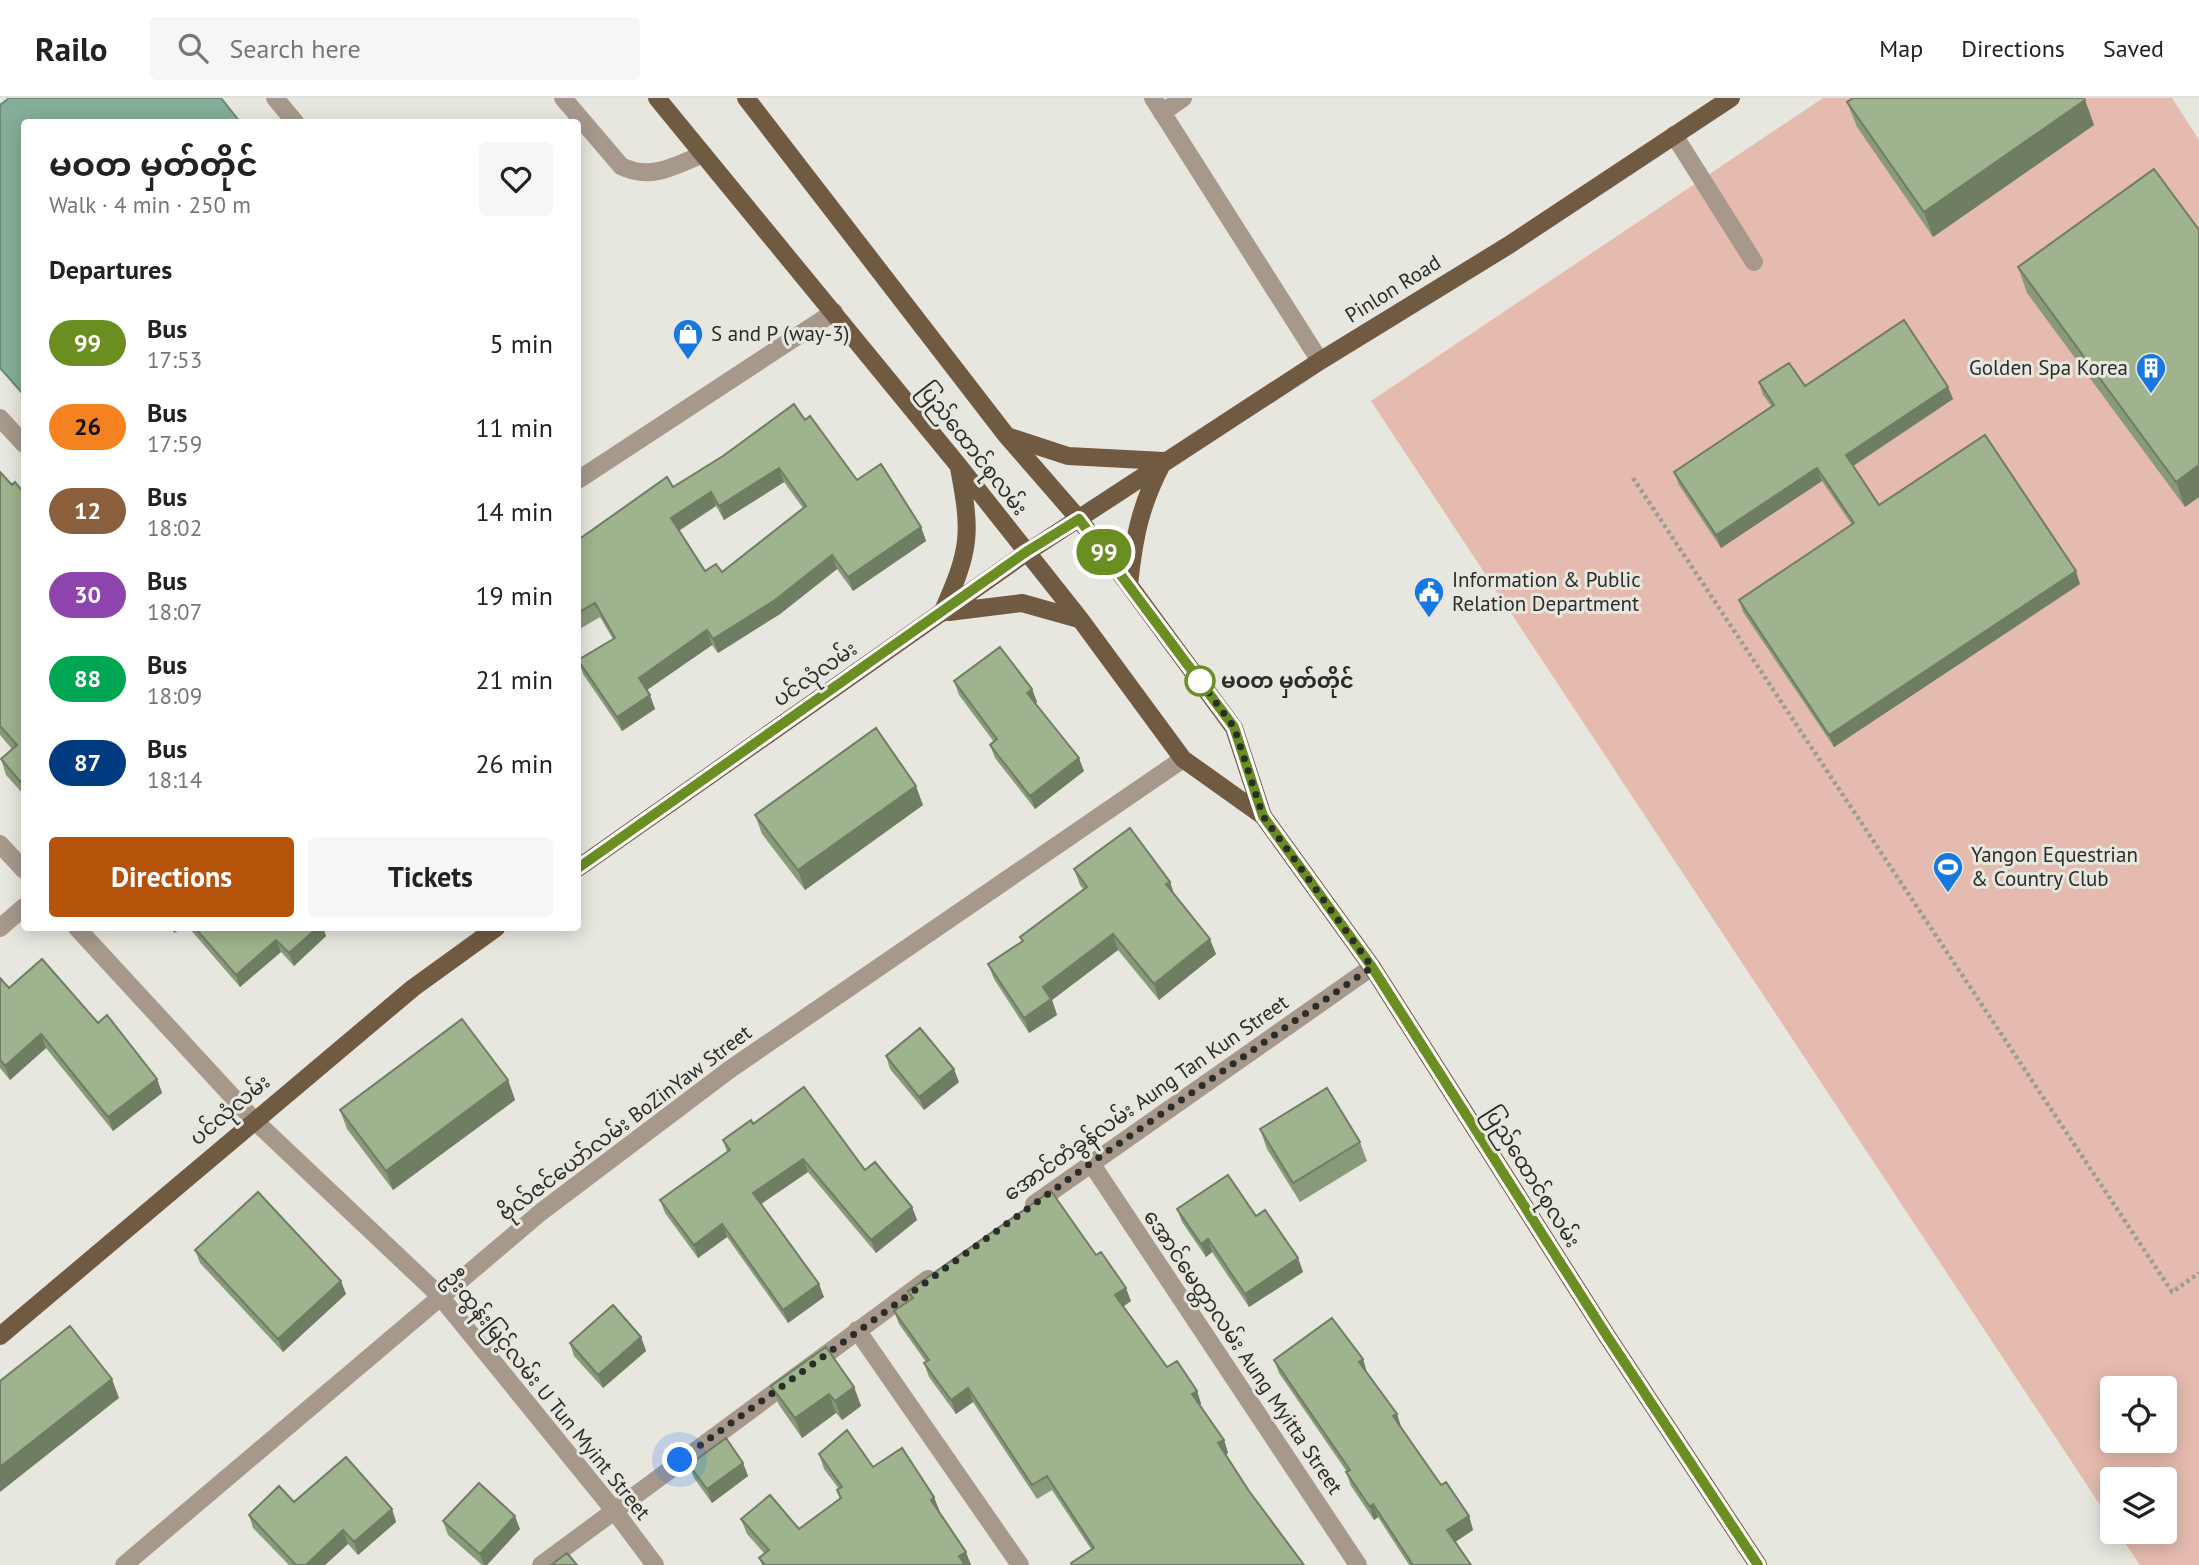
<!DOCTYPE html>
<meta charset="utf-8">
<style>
body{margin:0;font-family:"PT Sans","Noto Sans Myanmar",sans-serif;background:#f6f6f6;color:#222;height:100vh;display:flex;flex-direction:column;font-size:26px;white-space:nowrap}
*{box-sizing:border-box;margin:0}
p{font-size:23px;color:#767676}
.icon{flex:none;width:38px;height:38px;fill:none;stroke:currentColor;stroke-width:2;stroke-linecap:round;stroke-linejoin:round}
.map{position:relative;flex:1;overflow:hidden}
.sheet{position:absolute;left:21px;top:21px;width:560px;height:812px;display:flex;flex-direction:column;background:#fff;border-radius:7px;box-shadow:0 4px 18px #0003}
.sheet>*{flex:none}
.badge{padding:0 14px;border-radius:23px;font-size:24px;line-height:46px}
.buttons{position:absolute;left:2100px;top:1278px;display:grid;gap:14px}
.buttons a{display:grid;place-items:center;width:77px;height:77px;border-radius:7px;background:#fff;box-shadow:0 4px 18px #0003;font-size:35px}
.you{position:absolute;width:35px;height:35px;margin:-18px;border:5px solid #fff;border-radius:50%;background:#1a73e8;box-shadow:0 0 0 10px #1a73e833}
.map>.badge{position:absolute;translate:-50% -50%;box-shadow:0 0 0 4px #fff}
h2{padding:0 28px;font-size:26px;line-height:63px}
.round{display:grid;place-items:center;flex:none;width:74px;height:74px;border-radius:7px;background:#f6f6f6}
.summary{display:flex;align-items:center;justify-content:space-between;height:119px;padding:0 28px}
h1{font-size:33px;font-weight:700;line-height:52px}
.primary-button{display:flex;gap:14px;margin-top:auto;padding:14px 28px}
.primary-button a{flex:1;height:80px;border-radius:7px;background:#b45309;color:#fff;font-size:28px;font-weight:700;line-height:80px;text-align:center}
.primary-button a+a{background:#f6f6f6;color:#222}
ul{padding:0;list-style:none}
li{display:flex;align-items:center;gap:21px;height:84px;padding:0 28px}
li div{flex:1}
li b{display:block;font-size:26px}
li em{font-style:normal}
li .badge{min-width:77px;font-weight:700;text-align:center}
header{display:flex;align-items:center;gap:42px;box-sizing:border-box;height:98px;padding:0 35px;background:#fff;border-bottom:2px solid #e0e0e0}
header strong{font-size:33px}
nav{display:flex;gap:38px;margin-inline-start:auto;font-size:24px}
.search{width:490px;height:63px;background:#f6f6f6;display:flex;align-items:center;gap:18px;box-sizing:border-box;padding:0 24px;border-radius:7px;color:#767676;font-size:26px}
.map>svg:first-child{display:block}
.green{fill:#e5bbaf;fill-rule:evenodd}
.water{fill:#84ae98;stroke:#6a8777;stroke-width:2}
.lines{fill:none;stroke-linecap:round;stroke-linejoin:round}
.path{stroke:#9c9b96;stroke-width:4.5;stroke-dasharray:3.5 3.5;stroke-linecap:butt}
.minor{stroke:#a6998c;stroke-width:18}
.major{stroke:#715a42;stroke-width:18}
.wall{fill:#899a7a;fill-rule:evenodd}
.shaded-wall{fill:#6f7d63}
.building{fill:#9fb38e;stroke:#6f7d63;stroke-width:2;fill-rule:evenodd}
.line-casing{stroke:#fff;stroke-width:16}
.line{stroke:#6b8e23;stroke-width:10}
.walk{stroke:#2c2c29;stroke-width:7;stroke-dasharray:0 12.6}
.stop-dot{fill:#fff;stroke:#6b8e23;stroke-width:3.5}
.labels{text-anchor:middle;stroke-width:6;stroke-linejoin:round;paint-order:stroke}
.street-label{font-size:21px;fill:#2c2c29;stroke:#e7e6df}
.poi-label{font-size:21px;fill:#2c2c29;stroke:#e7e6df;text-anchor:start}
.stop-label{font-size:21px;font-weight:bold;fill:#2c2c29;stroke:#e7e6df;text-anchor:start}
</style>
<header>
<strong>Railo</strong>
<div class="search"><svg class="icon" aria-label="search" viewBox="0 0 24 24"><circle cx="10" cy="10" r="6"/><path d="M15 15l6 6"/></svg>Search here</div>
<nav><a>Map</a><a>Directions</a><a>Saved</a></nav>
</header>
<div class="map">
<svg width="2199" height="1467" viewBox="0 0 2199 1467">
<rect width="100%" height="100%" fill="#e7e6df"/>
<path class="green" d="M1823,0H2172L2199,42V1467H2140L2117,1433H2165V1381H2112V1425L1371,303ZM2112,1290H2165V1342H2112Z"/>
<path class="water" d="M9,0H221L240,24H24V297L0,270V7Z"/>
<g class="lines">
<path class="path" d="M1633,380L2172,1194L2199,1175"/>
<path class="minor" d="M275,0L295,24
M563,0L621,68C650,83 675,68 703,56
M1153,0L1320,263
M1162,15L1183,0
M1674,37L1754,164
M0,320L24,346
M578,382L834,214
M0,746L24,772
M0,830L24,809
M77,830L254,1022L439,1197L613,1411L655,1467
M1091,1065L1358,1467
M1034,1106L1372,869
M857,1232L1020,1467
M124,1467L541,1114L729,972L1183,661
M541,1467L928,1181"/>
<path class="major" d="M657,0L958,367L1080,521L1183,661L1263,718
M746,0L1006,337L1079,421L1129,487L1234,630L1263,718L1372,869L1607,1238L1758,1467
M1010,339L1068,358L1164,363
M1129,487C1134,440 1140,408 1162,366
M949,514L1022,505L1079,521
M942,515C970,452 972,437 959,370
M578,770L1026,455L1320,263L1509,147L1731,0
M0,1238L413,890L496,830"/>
</g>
<path class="wall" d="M2085,2L2094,27L1933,139L1857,29L1847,4Z
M2199,132V399L2185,409L2027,195L2018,169Z
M1759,284L1805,288L1948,289L1953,301L1853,368L1879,407L2080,486L1834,649L1743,514L1739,502L1852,427L1822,383L1721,450L1679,387L1674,374L1772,309L1763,297Z
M805,322L857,382L921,429L926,443L853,493L837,471L780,516L718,555L712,547L647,592L655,611L622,633L583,576L578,562L613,541L600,519L578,532V442L673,389ZM784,384L803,410L722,474L705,473L679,433L716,408L724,422Z
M0,374L12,387L24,395V697L6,677L1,661L12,651L0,637Z
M954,583L1032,591L1037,604L1035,606L1084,673L1035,711L995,660L990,647L994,644L959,597Z
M923,707L805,792L762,736L755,717Z
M1074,771L1170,784L1174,796L1216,856L1159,902L1118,852L1052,902L1057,917L1029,935L994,881L988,866L1022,844L1020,839L1084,792L1080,787Z
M189,830H323L326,838L294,868L281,854L240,889Z
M0,880L9,890L98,925L157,981L162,995L113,1033L46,950L10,982L0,970Z
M886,958L959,984L924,1012L890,971Z
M508,982L515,1002L393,1092L347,1031L340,1012Z
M753,1026L865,1072L912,1109L917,1122L876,1155L808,1074L761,1106L824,1199L788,1225L727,1139L698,1160L665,1115L660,1102L727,1054L723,1042Z
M1260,1031L1360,1044L1367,1063L1300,1104L1267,1051Z
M1177,1111L1256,1118L1298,1160L1303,1174L1249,1209L1212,1154L1206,1159L1182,1124Z
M195,1152L346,1196L283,1254L200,1165Z
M1096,1157L1131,1203L1123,1208L1167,1269L1197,1293L1201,1306L1200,1307L1224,1342L1228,1355L1226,1357L1249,1393L1304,1467H1072L1071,1465L1091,1451L1052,1392L1037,1401L973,1304L956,1316L929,1279L924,1265L926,1264L899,1226L894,1213L911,1201L908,1193Z
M641,1239L646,1253L603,1290L574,1258L570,1245Z
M1363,1261L1367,1275L1397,1316L1401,1329L1441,1387L1469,1418L1473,1432L1455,1444L1471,1467H1409L1378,1419L1374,1422L1351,1388L1346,1374H1347L1279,1275L1274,1262Z
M771,1288L854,1289L861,1308L842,1322L836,1315L802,1340L779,1307Z
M819,1356L873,1369L934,1399L939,1415L971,1467H762L759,1460L765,1456L747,1436L741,1421L799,1431L840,1401L837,1392L839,1391L824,1371Z
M743,1365L748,1378L712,1405L694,1380L689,1367Z
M294,1404L392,1411L396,1424L358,1457L348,1446L325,1467H289L253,1430L249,1417Z
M443,1423L520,1431L487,1467H482L448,1437Z"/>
<path class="shaded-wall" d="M2085,2L2094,27L1933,139L1924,114Z
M1948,289L1953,301L1850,370L1846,357Z
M2199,367V399L2185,409L2176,384Z
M779,370L784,384L724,422L719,408Z
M1817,370L1822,383L1721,450L1716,437Z
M711,394L716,408L676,434L671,420Z
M921,429L926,443L853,493L848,479Z
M832,457L837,471L780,516L718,555L713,541Z
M2076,473L2080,486L1834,649L1829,637Z
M707,532L712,547L644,594L639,580Z
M1032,591L1037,604L1032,608L1027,595Z
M650,597L655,611L622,633L617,619Z
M1079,660L1084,673L1035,711L1030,698Z
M916,688L923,707L805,792L798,772Z
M1170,784L1175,799L1166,786Z
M172,830H182L174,835Z
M317,830H323L326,838L294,868L289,855Z
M1113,836L1118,852L1052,902L1057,917L1029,935L1024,920L1043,889Z
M1210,841L1216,856L1159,902L1154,886Z
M276,842L281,854L240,889L236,877Z
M41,936L46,950L10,982L5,968Z
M954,971L959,984L924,1012L919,999Z
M157,981L162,995L113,1033L108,1019Z
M508,982L515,1002L393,1092L386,1073Z
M803,1061L808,1074L758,1108L753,1095Z
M912,1109L917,1122L876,1155L871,1142Z
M722,1126L727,1139L698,1160L694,1147Z
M1208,1141L1212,1154L1206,1159L1201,1146Z
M1298,1160L1303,1174L1249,1209L1245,1196Z
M341,1183L346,1196L283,1254L278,1241Z
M819,1186L824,1199L788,1225L783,1212Z
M1126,1190L1131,1203L1120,1211L1115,1197Z
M641,1239L646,1253L603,1290L598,1277Z
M1363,1261L1367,1275L1364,1277L1359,1264Z
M112,1281L119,1300L0,1394V1369Z
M854,1289L861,1308L842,1322L835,1303Z
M968,1290L973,1304L956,1316L951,1302Z
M1197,1293L1201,1306L1197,1309L1192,1296Z
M829,1296L836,1315L802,1340L795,1320Z
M1397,1316L1401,1329L1398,1331L1393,1318Z
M1224,1342L1228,1355L1223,1358L1218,1345Z
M743,1365L748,1378L712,1405L707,1391Z
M934,1399L940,1414L936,1417L931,1402Z
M1373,1406L1378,1419L1374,1422L1370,1409Z
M392,1411L396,1424L358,1457L354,1444Z
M515,1418L520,1431L487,1467H484L480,1456Z
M1469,1418L1473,1432L1452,1446L1447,1432Z
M343,1432L348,1446L325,1467H306Z
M966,1454L971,1467H963L959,1458Z"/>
<path class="building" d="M1853,0H2084L2085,2L1924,114L1847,4Z
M2154,71L2199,132V367L2176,384L2018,169Z
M1904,222L1948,289L1846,357L1879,407L1985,337L2076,473L1829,637L1739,502L1854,425L1817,370L1716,437L1674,374L1774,307L1759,284L1789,265L1805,288Z
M794,306L805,322L810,318L857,382L881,366L921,429L848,479L832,457L775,502L713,541L707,532L639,580L650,597L617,619L578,562L615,540L595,505L578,515V442L667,379L673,389L723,358ZM779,370L806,408L722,474L716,466L705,473L671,420L711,394L719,408Z
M0,374L12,387L15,384L24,395V688L1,661L17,647L0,628Z
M1000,549L1032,591L1027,595L1079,660L1030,698L990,647L997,641L954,583Z
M876,630L916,688L798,772L755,717Z
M1130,730L1170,784L1166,786L1210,841L1154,886L1113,836L1043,889L1051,901L1024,920L988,866L1023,843L1020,839L1087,789L1074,771Z
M195,830H317L289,855L276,842L236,877Z
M42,861L98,925L107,917L157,981L108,1019L41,936L5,968L0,962V880L9,890Z
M462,921L508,982L386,1073L340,1012Z
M920,930L954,971L919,999L886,958Z
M804,989L865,1072L875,1064L912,1109L871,1142L803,1061L753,1095L819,1186L783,1212L722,1126L694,1147L660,1102L730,1052L723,1042L751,1022L753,1026Z
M1327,990L1360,1044L1293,1085L1260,1031Z
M1228,1077L1256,1118L1265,1112L1298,1160L1245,1196L1208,1141L1201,1146L1177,1111Z
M1051,1093L1096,1157L1101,1154L1126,1190L1115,1197L1167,1269L1177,1263L1197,1293L1192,1296L1224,1342L1218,1345L1249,1393L1304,1467H1072L1071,1465L1094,1450L1047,1378L1032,1387L968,1290L951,1302L924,1265L929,1262L894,1213L913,1200L908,1193Z
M258,1094L341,1183L278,1241L195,1152Z
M613,1207L641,1239L598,1277L570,1245Z
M1332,1220L1363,1261L1359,1264L1397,1316L1393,1318L1441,1387L1446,1384L1469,1418L1447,1432L1471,1467H1413L1373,1406L1370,1409L1346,1374L1350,1372L1274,1262Z
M70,1228L112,1281L0,1369V1283Z
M826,1249L854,1289L835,1303L829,1296L795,1320L771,1288Z
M847,1332L873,1369L902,1350L934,1399L931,1402L966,1454L959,1458L965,1467H765L759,1460L769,1452L741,1421L770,1397L799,1431L841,1400L837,1392L842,1389L819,1356Z
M726,1340L743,1365L707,1391L689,1367Z
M346,1359L392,1411L354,1444L343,1432L306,1467H296L249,1417L279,1388L294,1404Z
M479,1385L515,1418L480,1456L443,1423Z
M567,1455L577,1467H551Z"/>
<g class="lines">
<g class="line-casing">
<path id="line" d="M578,770L1026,454L1079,421L1234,629L1263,718L1372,869L1607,1238L1758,1467"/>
</g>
<use href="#line" class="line"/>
<path class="walk" d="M680,1362L1091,1065L1372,869L1263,718L1234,629L1200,583"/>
</g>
<defs>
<g id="shop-pin" transform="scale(1.575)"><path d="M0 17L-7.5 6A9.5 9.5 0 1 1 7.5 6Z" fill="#1878e1" stroke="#e7e6df"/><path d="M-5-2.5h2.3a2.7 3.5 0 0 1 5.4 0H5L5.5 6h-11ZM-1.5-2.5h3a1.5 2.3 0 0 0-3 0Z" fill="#fff"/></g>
<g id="building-pin" transform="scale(1.575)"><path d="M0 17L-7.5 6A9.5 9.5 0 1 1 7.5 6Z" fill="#1878e1" stroke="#e7e6df"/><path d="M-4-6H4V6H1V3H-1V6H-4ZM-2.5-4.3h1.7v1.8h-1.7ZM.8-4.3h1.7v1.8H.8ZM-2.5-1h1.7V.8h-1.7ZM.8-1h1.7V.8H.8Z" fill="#fff"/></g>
<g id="civic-pin" transform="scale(1.575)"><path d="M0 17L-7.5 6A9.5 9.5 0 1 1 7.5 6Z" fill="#1878e1" stroke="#e7e6df"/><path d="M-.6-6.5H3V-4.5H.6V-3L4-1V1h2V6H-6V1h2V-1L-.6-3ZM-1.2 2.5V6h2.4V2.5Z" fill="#fff"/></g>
<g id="stadium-pin" transform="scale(1.575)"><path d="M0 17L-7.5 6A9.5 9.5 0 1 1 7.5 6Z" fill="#1878e1" stroke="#e7e6df"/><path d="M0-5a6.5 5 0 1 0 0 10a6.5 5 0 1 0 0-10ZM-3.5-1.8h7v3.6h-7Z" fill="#fff"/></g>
</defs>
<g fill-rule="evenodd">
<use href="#shop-pin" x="688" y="236"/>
<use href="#building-pin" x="2151" y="270"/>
<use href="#civic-pin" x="1429" y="494"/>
<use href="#stadium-pin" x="1948" y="769"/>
</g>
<circle class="stop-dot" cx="1200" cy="583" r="14"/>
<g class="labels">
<g class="street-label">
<text transform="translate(1393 191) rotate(-32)" y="7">Pinlon Road</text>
<text transform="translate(973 351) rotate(52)" y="7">ပြည်ထောင်စုလမ်း</text>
<text transform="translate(815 576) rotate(-35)" y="7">ပင်လုံလမ်း</text>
<text transform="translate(1146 1000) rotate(-35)" y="7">အောင်တံခွန်လမ်း Aung Tan Kun Street</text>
<text transform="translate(230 1012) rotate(-40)" y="7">ပင်လုံလမ်း</text>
<text transform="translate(625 1025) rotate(-37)" y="7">ဗိုလ်ဇင်ယော်လမ်း BoZinYaw Street</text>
<text transform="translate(1532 1079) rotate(58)" y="7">ပြည်ထောင်စုလမ်း</text>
<text transform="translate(1243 1254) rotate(56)" y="7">အောင်မေတ္တာလမ်း Aung Myitta Street</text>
<text transform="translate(547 1297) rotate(51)" y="7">ဦးထွန်းမြင့်လမ်း U Tun Myint Street</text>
</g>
<g class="poi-label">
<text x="711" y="243">S and P (way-3)</text>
<text x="2128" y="277" text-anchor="end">Golden Spa Korea</text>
<text x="1452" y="489">Information &amp; Public<tspan x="1452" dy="24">Relation Department</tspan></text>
<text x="1971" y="764">Yangon Equestrian<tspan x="1971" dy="24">&amp; Country Club</tspan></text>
</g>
<g class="stop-label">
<text x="1221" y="590">မဝတ မှတ်တိုင်</text>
</g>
</g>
</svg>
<div class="buttons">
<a><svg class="icon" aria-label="locate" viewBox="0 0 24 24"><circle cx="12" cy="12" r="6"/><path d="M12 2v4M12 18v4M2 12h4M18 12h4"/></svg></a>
<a><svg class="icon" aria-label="layers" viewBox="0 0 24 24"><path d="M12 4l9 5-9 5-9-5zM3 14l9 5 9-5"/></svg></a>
</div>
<div class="you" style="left:680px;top:1362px"></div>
<b class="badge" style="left:1104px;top:454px;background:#6b8e23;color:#fff">99</b>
<section class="sheet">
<div class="summary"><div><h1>မဝတ မှတ်တိုင်</h1><p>Walk · 4 min · 250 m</p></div><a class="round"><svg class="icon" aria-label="heart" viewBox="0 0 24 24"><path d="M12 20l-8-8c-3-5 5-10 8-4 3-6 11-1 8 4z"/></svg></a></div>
<h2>Departures</h2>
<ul>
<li><span class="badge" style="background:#6b8e23;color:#fff">99</span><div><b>Bus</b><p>17:53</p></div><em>5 min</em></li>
<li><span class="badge" style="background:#f58220;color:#111">26</span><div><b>Bus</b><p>17:59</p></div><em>11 min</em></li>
<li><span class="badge" style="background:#8b5e3c;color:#fff">12</span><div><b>Bus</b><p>18:02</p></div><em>14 min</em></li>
<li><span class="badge" style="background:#8e44ad;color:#fff">30</span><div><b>Bus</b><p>18:07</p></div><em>19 min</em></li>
<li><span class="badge" style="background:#00a651;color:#fff">88</span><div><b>Bus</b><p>18:09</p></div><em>21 min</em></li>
<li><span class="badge" style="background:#003b80;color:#fff">87</span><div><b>Bus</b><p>18:14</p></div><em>26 min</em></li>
</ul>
<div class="primary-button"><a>Directions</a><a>Tickets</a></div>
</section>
</div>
